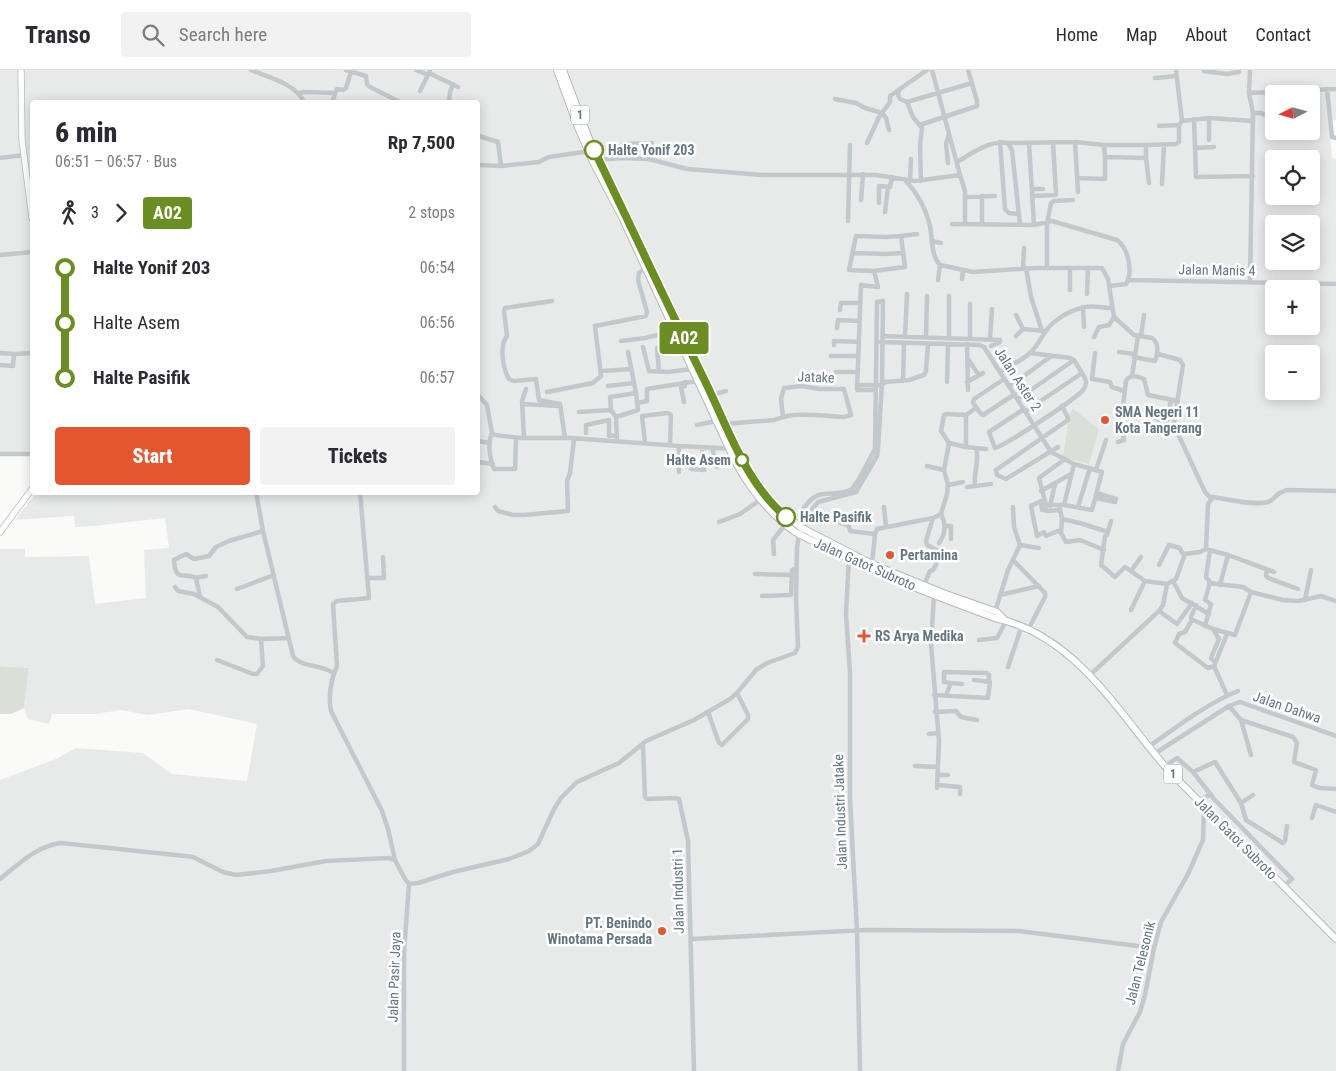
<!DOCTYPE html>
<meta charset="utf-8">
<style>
body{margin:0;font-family:"Roboto Condensed",sans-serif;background:#f2f2f3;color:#2b2b33;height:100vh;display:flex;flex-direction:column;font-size:19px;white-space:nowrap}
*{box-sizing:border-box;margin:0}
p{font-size:16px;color:#7c7c81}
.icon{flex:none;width:28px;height:28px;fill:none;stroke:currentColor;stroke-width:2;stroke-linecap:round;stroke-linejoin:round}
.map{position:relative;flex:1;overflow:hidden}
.details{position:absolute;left:30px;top:30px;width:450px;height:395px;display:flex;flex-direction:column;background:#fff;border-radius:5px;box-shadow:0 2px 12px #0003}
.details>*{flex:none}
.badge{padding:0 10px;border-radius:4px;font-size:18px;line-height:32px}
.needle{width:32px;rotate:264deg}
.fabs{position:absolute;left:1265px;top:15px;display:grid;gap:10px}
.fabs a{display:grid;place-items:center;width:55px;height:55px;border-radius:5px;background:#fff;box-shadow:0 2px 12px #0003;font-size:25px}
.map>.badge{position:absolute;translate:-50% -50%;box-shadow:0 0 0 2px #fff}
.legs{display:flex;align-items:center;gap:8px;height:55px;padding:0 25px;font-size:16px}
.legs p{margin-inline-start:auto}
.headline{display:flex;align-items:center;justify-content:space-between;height:85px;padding:0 25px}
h1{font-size:28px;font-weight:800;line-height:38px}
.button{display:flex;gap:10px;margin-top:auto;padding:10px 25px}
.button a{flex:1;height:58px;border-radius:5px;background:#e4572e;color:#fff;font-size:20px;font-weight:800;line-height:58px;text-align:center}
.button a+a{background:#f2f2f3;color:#2b2b33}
ul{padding:0 25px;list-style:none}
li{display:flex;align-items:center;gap:18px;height:55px;font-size:19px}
li i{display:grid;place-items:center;width:8px;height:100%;margin:0 6px;background:currentColor}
li i::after{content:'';width:12px;height:12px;margin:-6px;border:4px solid;border-radius:50%;background:#fff}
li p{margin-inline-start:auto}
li:first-child i{background:linear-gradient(#0000 50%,currentColor 0)}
li:last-child i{background:linear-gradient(currentColor 50%,#0000 0)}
header{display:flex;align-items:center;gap:30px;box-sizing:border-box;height:70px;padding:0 25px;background:#fff;border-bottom:1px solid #e1e1e2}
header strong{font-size:24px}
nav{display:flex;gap:28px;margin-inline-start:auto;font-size:18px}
.search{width:350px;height:45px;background:#f2f2f3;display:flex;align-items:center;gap:12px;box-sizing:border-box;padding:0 18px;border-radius:5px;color:#7c7c81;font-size:19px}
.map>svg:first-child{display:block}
.built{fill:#e8e9e9;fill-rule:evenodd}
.green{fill:#dadfd7}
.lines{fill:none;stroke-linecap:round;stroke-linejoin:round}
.major-casing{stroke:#b5babe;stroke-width:7}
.highway-casing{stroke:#b4b9bd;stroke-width:8}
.minor{stroke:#c3c8cc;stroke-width:4.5}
.major{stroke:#fff;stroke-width:5.5}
.highway{stroke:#fff;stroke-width:6}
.line-1-casing{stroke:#fff;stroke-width:11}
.line-1{stroke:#6b8e23;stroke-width:8}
.stop-1-dot{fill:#fff;stroke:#6b8e23;stroke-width:2.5}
.poi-dot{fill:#e4572e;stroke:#fff;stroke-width:2}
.labels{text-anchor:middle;stroke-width:5;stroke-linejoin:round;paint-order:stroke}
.shield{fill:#fff;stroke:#939fa8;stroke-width:1}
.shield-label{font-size:12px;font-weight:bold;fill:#657683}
.stop-label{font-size:14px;font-weight:bold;fill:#657683;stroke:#fff;text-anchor:start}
.street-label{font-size:14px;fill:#657683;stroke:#fff}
.poi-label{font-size:14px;font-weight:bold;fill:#657683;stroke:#fff;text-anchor:start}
</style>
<header>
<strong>Transo</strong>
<div class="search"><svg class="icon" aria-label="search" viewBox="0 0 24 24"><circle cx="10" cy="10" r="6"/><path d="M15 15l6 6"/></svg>Search here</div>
<nav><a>Home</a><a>Map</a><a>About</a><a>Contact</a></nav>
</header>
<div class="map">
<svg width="1336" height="1001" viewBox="0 0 1336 1001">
<rect width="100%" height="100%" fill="#fafaf8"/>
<path class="built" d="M0,0H1336V50H1329L1332,88L1336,89V1001H0V710L56,689L76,678L143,683L172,704L247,711L257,654L189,639L148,645L121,640L95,644H52L49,654L28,649L24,638L29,598L0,596V479H25V487L89,486L95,534L146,528L144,480L169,478L165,448L93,456L75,457L74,446L15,450L36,423L478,422V32H32V384H0ZM1274,24H1311V61H1274ZM1274,89H1311V126H1274ZM1274,154H1311V191H1274ZM1274,219H1311V256H1274ZM1274,284H1311V321H1274Z"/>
<path class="green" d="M1073,339L1099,359L1089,394L1063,387L1070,344Z
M0,596L29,598L24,638L11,644H0Z"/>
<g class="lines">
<g class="major-casing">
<path id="major" d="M21,0L22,69L32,148
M0,462L32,419"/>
</g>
<g class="highway-casing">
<path id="highway" d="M557,0L577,55L593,92L622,147L735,391C748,415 764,437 785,454C799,467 819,473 835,481C886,508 941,528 995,548C1076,565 1118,643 1169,701L1336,869
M563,0L591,74L650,195L742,389L765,424L781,442L802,458L872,494L943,523L997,542L1004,549"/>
</g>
<path class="minor" d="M251,0C268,7 296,14 304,32
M346,0L366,6L367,14L370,17L400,32
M416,0L428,5
M430,0L429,3L458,17
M1176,0L1182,51
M1204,1L1227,4L1239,2V0
M1155,8L1176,6
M1327,19L1332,67L1336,68
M899,20L898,25L900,29L907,32L972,13
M420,21L429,3
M298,23L305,22L335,23
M1249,23L1336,19
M835,29L856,33L865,38L882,43L886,48L889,60
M332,32L337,19L343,20L346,18L351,2
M449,32L450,22L453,14
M907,32L913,47L922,58L920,75L921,111
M1253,43H1261L1265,45L1272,43
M1194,49L1196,107L1253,106
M920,55L977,36V31L968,0
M1159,56L1179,55
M478,65L482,67L498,72L501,96
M1209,70V48
M1000,72L1005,139L1009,143L1019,144
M1075,72L1078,122
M867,73L879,47L890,32V26L927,0
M1008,73L1012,80L1020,155
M1029,73L1034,155
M1104,75L1105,87L1146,88V75
M1195,78L1214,77
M0,88L24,85
M622,88L623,74L652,73
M1146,88L1149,113
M597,90L622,88L649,89L687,99L763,105H876L915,111L960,105L932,0
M957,92C973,83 989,70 1008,73L1075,72L1104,75H1146L1176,74L1179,72V55L1182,51L1209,48L1253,51
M948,93L946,74L949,64
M478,95L501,96L539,92L549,87L590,81
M960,105L965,121V154
M1077,108L1105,109V87
M906,111C916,122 925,137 929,152C933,165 930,185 940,195L973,202L1035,198H1102L1108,209L1114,247L1134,265L1152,268C1159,273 1158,283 1155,291L1134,287
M910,111L911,89
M1162,114L1164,75
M1033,119H1043
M1033,126L1056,125L1053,72
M966,127L995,126
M861,130L863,104
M879,133V116L890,117L892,107
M885,142L888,117
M848,151L850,75
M952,154L1034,155L1052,151L1117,170C1129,179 1133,202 1126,214L1109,216
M982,154V126
M856,166L886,167L901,166L905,197L874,201L849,200Z
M901,166L917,164
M932,171L941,173
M853,183L887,184L903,183
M0,185L32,182
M1026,198L1031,227L1042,261
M1047,198V154L1051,133L1054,131L1073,130
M1023,199L1024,178
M874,201L878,217L861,215L857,320H876
M962,209L963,201
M938,210L940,195
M1128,210L1336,214
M1250,212L1253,43L1249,23L1250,0
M1070,220V198
M1087,224L1088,198
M949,226V267
M552,231L505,238L504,241L507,266C499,276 503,299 509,309L514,311L536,309L539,330L560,334L565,368
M1083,237L1084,257
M840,240L841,233H860
M1016,245L1023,259
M837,258L838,250L859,251
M883,266L1000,270V272L991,276
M905,266L907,224
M926,266L927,226
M1016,266L1023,259L1044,261
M1141,266L1144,245
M1094,267L1099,257L1109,255L1114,247
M970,268V234
M990,269L992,239
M621,271L645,268L674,261
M880,272L979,275L984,277L1051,382L1074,394L1064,435
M967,274L968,320
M834,275V271L859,272
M643,277L649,301L668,302L692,299
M657,278L659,301
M1119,282L1134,284
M0,283L16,284
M1030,283L1070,288L1074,290L1082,303
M1095,283L1092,309L1110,312L1112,317L1124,321
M1158,284L1180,290L1183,295L1173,359
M831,286H858
M968,289L978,304
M0,295L13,296L14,284L32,283
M602,301L631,299
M836,302H858
M1000,302C1009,296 1021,291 1030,283C1037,277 1040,269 1046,261C1054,249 1071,240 1085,237C1094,235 1103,238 1112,238
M1132,306L1138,266
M1004,309L974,329L973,333L981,344L983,345L1015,324
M903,311L904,273
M947,312L948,274
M967,312L983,303
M857,315H882L885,312L909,310L924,305L926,301L928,274
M608,316L634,313
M1010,316L1050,287
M547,322L593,313L601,306L595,256L646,246L647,242L638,210L639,203L647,196
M478,325L487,335L492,363L495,365L521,368H571L679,376L737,379
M712,325L726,321
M1018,329L1074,290
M684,332L681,317L685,316V312
M638,333L647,331V319L697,311
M523,334L559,336
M1024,339L989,362L995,378C1006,375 1076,329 1083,320C1088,314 1086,309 1082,303L1026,341
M611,340L610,327L636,323
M579,342L611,340L616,347L617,371
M1122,344L1126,311C1130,304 1137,306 1144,309L1148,325L1178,331
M966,345V377
M616,347L638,340L636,323L628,282
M724,354L774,350C781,348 788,345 794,345C811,344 828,346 844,347L851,345L844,319H820L802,316L784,318L781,329L783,347
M697,355L716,351
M1166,355L1171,330
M492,363C487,374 490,389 494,399H515L516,368
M586,363V355L609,350V366L617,365
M524,368L522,331L526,319
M478,371L489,373
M1118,372L1124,370L1119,345C1139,338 1164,349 1178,364L1205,422L1211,428
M645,373L642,346L668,343L671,345L670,375
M949,373L966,377L986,379
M1058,377L1006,409L997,405L996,400L1068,350V348L1062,336
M712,378L717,397
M0,384H32
M1065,389L1039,408L1046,435H1064L1092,440L1102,402L1074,394
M478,392L493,394
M927,396L944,400
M691,399L704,400L702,377
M1096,400L1106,370
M679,402V376
M948,415L963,412
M975,416C973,403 980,391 976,378
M967,417L991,414
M1041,421L1071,404
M256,422L263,461L293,586C301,598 322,594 333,603
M360,422L369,528L337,531L333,534L337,596C331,609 328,627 331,641L382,741L388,759L395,790L405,809L409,814
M1097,423L1116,429
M1096,428L1115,432L1116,429
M1050,436L1055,414
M495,437L498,441L513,445H524L568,441L567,411L570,403L574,369
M884,437L886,457
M1013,437L1014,457L1020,475
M1078,437L1090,398
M1060,439L1062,449L1080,453L1108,462
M1060,440L1046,441V439L1042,440L1041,431L1031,436L1037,466L1044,462L1046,466L1058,461L1061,463
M1062,449L1061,463L1066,472L1080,470L1104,480
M1111,451L1107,465L1105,466L1101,495L1115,507L1125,497L1145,511L1167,514
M719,452L740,444L760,430
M838,452L849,456L850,461L875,464
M945,456H951V469
M939,473C946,464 946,453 941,444
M1209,480L1228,485L1274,502
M774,484L773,470L785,455
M1185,484L1200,482L1206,479L1208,434L1213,427C1227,429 1254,436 1268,432C1276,429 1275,423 1287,420L1336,421
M849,485L846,544L850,603V729L857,861L860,1001
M1013,490L1045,523V527L1029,558
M872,494L875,464L877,459L933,448L941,444L947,424L948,415L944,400L949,373L941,361L944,345L947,344L966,345L976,338
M1159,495L1169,475L1180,478L1182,483L1185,484
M1267,500L1266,506L1268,508L1298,519
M1131,501L1141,487
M755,504L792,505
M196,508C185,502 175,513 174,490L186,484L194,489L209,486L216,477L229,471L263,461
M367,508H384L383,487
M1173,511L1182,528L1209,544
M1209,513L1243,517L1251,522L1283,530L1298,531L1321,526L1336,531
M924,515L930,501L933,500L936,495L937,480L927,475L926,471L933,448
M1220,515L1228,485
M175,517L178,521L194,524L218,537L247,567L261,569L289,568
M237,519L274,505
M934,525L931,574L939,671L937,718
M1000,525L1039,516
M762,526L791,525L792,500L796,498
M200,527L196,508L206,506
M1305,530L1311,500
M1196,535L1191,547V549L1213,559L1235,565L1251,522
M1131,540L1145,511
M1159,541L1177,554L1192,533
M995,542L1008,500L1020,475L1039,478
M1192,550L1185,562L1179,564L1175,573L1208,598L1214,596L1227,564
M1205,556L1211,534L1205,530L1210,512L1206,507L1210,480
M1213,559L1219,569L1211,588L1215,592
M931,567L944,569
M979,570L997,568L1006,551
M217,590L253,604H257L263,596L261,569
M1214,596L1227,625
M1008,597L1022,555
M1090,605L1159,541L1163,535L1167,514L1176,509L1185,484
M951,613L944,612V602L987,603L989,605V612
M934,625L988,628L990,612L974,610
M946,625L951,613L962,614
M1229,636L1241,650L1251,685
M708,642L719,673L722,675L748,649V645L737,623
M935,642L956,641L961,647L977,650
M1241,650L1293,667L1297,673L1294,692L1316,700L1312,715L1319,718L1336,719
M929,664L938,663
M643,675L645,727L647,729L674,728L679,729L688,771L694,1001
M1148,677C1177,657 1206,634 1238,621
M1154,684L1229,636L1240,632L1336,666
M915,696L938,697
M1165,696L1177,688L1193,702L1214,729L1292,809L1284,816
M1193,702L1215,692L1241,733L1246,750L1283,773L1285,771L1287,756
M938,705H948
M938,715L960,717V724
M1200,730L1211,724
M1241,733L1253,725
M1312,748L1316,735L1336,742
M0,809C19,794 36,776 61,773L185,786L193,787L223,802L236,805L271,801L326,791L389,788L395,790
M409,814L418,813L453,802L509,789L529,781L538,774L554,739L561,728L577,712L619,693L646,671L694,650L730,629L737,623L756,600L767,593L795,583L798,577L796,528L797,478L799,464L807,452L813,438L818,432L856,422L877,386L878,379L882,313L883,231L877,232L875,379L859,409L852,419C836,429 821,416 807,434C800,442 800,447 801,457
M691,869L867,860L1019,861L1154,878
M404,1001V882L409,814
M1118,1001L1123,974L1140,942L1145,925L1154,878L1161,852L1188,804L1203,770L1204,735"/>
<use href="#major" class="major"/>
<use href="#highway" class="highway"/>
</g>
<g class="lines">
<g class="line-1-casing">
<path id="line-1" d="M594,80C631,156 666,232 703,307C727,355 744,411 786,447"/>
</g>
<use href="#line-1" class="line-1"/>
</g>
<g class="stop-1-dot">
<circle cx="594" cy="80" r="9"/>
<circle cx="742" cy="390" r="6"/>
<circle cx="786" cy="447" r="9"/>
</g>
<g class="poi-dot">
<circle cx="1105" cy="350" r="5"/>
<circle cx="890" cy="485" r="5"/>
<path d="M861.5 558.5h5v5h5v5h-5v5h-5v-5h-5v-5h5z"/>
<circle cx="662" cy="861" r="5"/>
</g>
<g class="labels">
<g class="shield">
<rect x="571" y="35.5" width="18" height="19" rx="4"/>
<rect x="1164" y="694.5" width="18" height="19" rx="4"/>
</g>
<g class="shield-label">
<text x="580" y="49">1</text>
<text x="1173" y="708">1</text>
</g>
<g class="stop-label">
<text x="608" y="85">Halte Yonif 203</text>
<text x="731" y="395" text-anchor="end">Halte Asem</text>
<text x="800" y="452">Halte Pasifik</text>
</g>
<g class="street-label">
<text transform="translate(1217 200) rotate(1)" y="5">Jalan Manis 4</text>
<text transform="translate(816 307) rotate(2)" y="5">Jatake</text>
<text transform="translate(1018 309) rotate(57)" y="5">Jalan Aster 2</text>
<text transform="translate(865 494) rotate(24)" y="5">Jalan Gatot Subroto</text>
<text transform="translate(1287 637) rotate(19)" y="5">Jalan Dahwa</text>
<text transform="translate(840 742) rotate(-92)" y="5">Jalan Industri Jatake</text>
<text transform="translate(1236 768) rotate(45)" y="5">Jalan Gatot Subroto</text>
<text transform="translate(678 821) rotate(-91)" y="5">Jalan Industri 1</text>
<text transform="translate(1140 893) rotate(-76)" y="5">Jalan Telesonik</text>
<text transform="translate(394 907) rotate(-88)" y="5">Jalan Pasir Jaya</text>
</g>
<g class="poi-label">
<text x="1115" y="347">SMA Negeri 11<tspan x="1115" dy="16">Kota Tangerang</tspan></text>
<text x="900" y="490">Pertamina</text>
<text x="875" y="571">RS Arya Medika</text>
<text x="652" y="858" text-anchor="end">PT. Benindo<tspan x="652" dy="16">Winotama Persada</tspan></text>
</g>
</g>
</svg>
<div class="fabs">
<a><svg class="needle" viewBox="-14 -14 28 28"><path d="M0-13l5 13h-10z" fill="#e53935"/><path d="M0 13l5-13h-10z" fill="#7c7c81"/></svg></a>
<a><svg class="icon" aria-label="locate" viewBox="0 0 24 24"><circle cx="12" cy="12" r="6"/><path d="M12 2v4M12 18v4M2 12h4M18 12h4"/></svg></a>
<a><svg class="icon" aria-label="layers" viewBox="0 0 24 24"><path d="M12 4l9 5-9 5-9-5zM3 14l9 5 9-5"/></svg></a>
<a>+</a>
<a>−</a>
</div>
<b class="badge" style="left:684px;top:268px;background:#6b8e23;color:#fff">A02</b>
<section class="details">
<div class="headline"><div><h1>6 min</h1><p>06:51 – 06:57 · Bus</p></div><b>Rp 7,500</b></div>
<div class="legs"><svg class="icon" aria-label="walk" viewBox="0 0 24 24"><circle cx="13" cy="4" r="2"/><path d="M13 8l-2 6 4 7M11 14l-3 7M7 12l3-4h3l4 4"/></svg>3<svg class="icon" aria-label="forward" viewBox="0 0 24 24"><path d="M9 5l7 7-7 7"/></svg><b class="badge" style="background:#6b8e23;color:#fff">A02</b><p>2 stops</p></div>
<ul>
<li><i style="color:#6b8e23"></i><b>Halte Yonif 203</b><p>06:54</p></li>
<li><i style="color:#6b8e23"></i><span>Halte Asem</span><p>06:56</p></li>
<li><i style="color:#6b8e23"></i><b>Halte Pasifik</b><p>06:57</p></li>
</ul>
<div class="button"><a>Start</a><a>Tickets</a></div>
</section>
</div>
